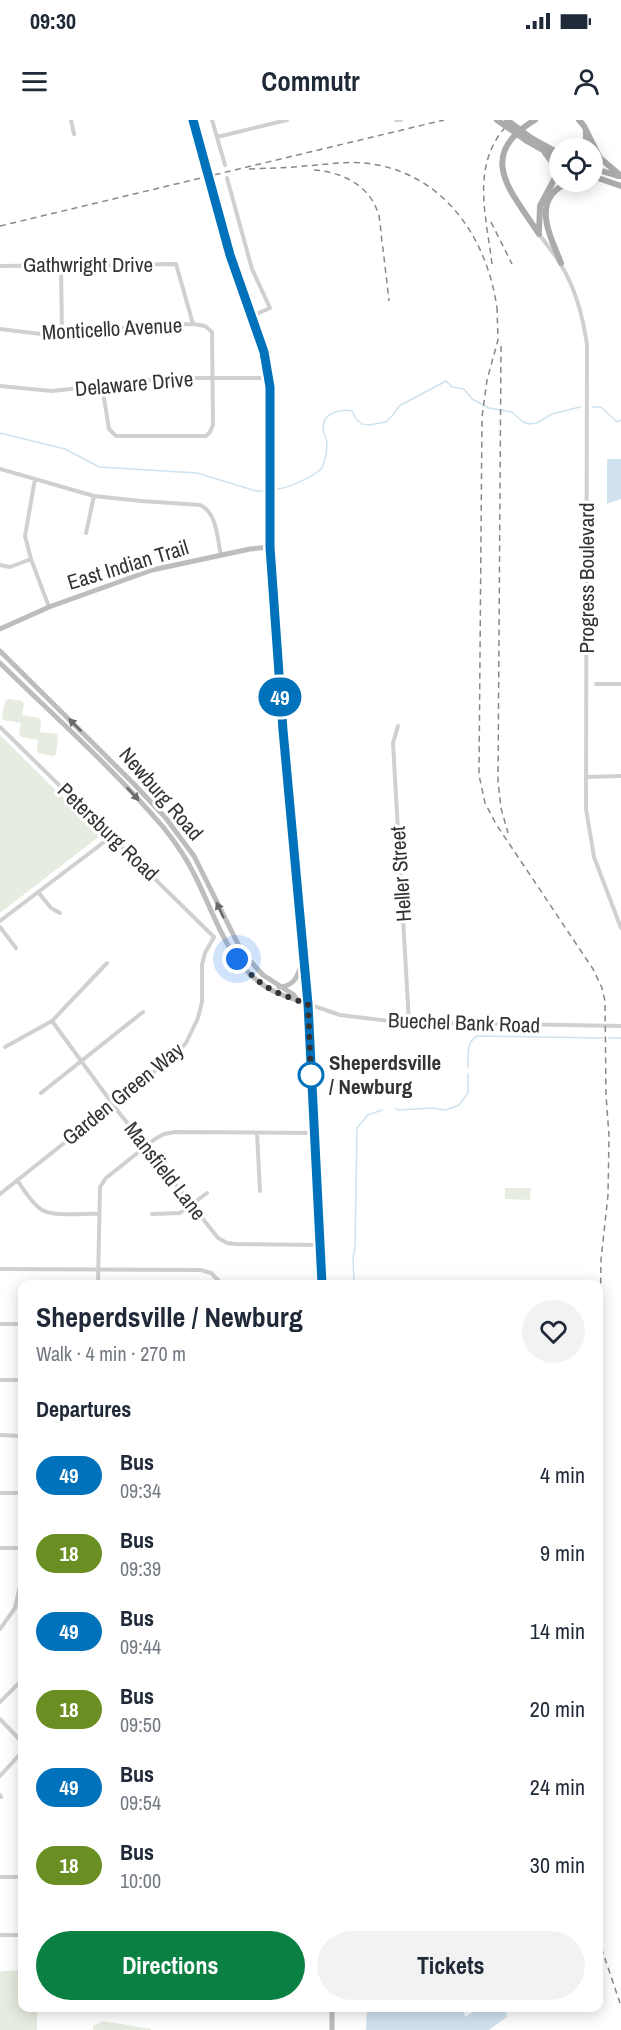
<!DOCTYPE html>
<meta charset="utf-8">
<style>
body{margin:0;font-family:"Archivo Narrow",sans-serif;background:#f2f2f3;color:#1f2937;height:100vh;display:flex;flex-direction:column;font-size:22px;white-space:nowrap}
*{box-sizing:border-box;margin:0}
p{font-size:20px;color:#747a83}
.icon{flex:none;width:33px;height:33px;fill:none;stroke:currentColor;stroke-width:2;stroke-linecap:round;stroke-linejoin:round}
.map{position:relative;flex:1;overflow:hidden}
.drawer{position:absolute;left:18px;top:1160px;width:585px;height:732px;display:flex;flex-direction:column;background:#fff;border-radius:12px;box-shadow:0 3px 15px #0003}
.drawer>*{flex:none}
.badge{padding:0 12px;border-radius:20px;font-size:21px;line-height:39px}
.fabs{position:absolute;left:549px;top:18px;display:grid;gap:12px}
.fabs a{display:grid;place-items:center;width:54px;height:54px;border-radius:50%;background:#fff;box-shadow:0 3px 15px #0003;font-size:30px}
.you{position:absolute;width:30px;height:30px;margin:-15px;border:4px solid #fff;border-radius:50%;background:#1a73e8;box-shadow:0 0 0 9px #1a73e833}
.map>.badge{position:absolute;translate:-50% -50%;box-shadow:0 0 0 3px #fff}
h2{padding:0 18px;font-size:22px;line-height:54px}
.round{display:grid;place-items:center;flex:none;width:63px;height:63px;border-radius:32px;background:#f2f2f3}
.overview{display:flex;align-items:center;justify-content:space-between;height:102px;padding:0 18px}
h1{font-size:28px;font-weight:700;line-height:45px}
.button{display:flex;gap:12px;margin-top:auto;padding:12px 18px}
.button a{flex:1;height:69px;border-radius:36px;background:#0b8043;color:#fff;font-size:24px;font-weight:700;line-height:69px;text-align:center}
.button a+a{background:#f2f2f3;color:#1f2937}
ul{padding:0;list-style:none}
li{display:flex;align-items:center;gap:18px;height:78px;padding:0 18px}
li div{flex:1}
li b{display:block;font-size:22px}
li em{font-style:normal}
li .badge{min-width:66px;font-weight:700;text-align:center}
.status{display:flex;justify-content:space-between;align-items:center;height:42px;padding:0 30px;background:#fff;direction:ltr}
.status svg{height:16px;fill:currentColor}
header{display:flex;justify-content:space-between;align-items:center;height:78px;padding:0 18px;background:#fff;font-size:27px;font-weight:700}
.map>svg:first-child{display:block}
.green{fill:#e6ecdf}
.water{fill:#cfe2ee}
.lines{fill:none;stroke-linecap:round;stroke-linejoin:round}
.stream{stroke:#cfe2ee;stroke-width:1.5}
.minor{stroke:#d0d0d0;stroke-width:4}
.secondary{stroke:#bdbdbd;stroke-width:5}
.primary{stroke:#ababab;stroke-width:6}
.rail{stroke:#888;stroke-width:1.5;stroke-dasharray:6 4.5;stroke-linecap:butt}
.secondary-bridge{stroke:#bdbdbd;stroke-width:5}
.primary-bridge{stroke:#ababab;stroke-width:6}
.oneway{fill:#6a6a6a}
.line-casing{stroke:#fff;stroke-width:14}
.line{stroke:#0072bc;stroke-width:9}
.walk{stroke:#333;stroke-width:6;stroke-dasharray:0 10.8}
.stop-dot{fill:#fff;stroke:#0072bc;stroke-width:3}
.labels{text-anchor:middle;stroke-width:6;stroke-linejoin:round;paint-order:stroke}
.street-label{font-size:21px;fill:#333;stroke:#fff}
.stop-label{font-size:21px;font-weight:bold;fill:#333;stroke:#fff;text-anchor:start}
</style>
<div class="status"><b>09:30</b><svg viewBox="0 0 49 12"><path d="M0 12V9h3v3zM5 12V6h3v6zM10 12V3h3v9zM15 12V0h3v12zM26 1h20v11H26zM47 4h2v5h-2z"/></svg></div>
<header><svg class="icon" aria-label="menu" viewBox="0 0 24 24"><path d="M4 6h16M4 12h16M4 18h16"/></svg>Commutr<svg class="icon" aria-label="person" viewBox="0 0 24 24"><circle cx="12" cy="8" r="4"/><path d="M4 21q1-7 8-7t8 7"/></svg></header>
<div class="map">
<svg width="621" height="1910" viewBox="0 0 621 1910">
<rect width="100%" height="100%" fill="#fff"/>
<path class="green" d="M8,579L22,581L24,584L22,595L39,598L41,601L40,612L57,614L58,617L56,634L53,636L38,633L37,631L38,620L21,617L19,614L21,603L3,600L2,598L5,581Z
M0,615L101,715L0,793Z
M505,1068H531L530,1080L505,1079Z
M22,1850V1887H37V1910H0V1853L2,1851Z
M103,1901L151,1909V1910H93V1906Z"/>
<path class="water" d="M607,339H621V379L607,384Z
M367,1887H463L465,1897L480,1887H497L498,1890L505,1889L507,1897L489,1910H366Z"/>
<g class="lines">
<path class="stream" d="M592,287H601L617,302L621,300
M0,313L65,329L99,347L197,353L256,371H267
M272,370C286,369 312,358 322,348C325,340 327,332 327,324C327,319 324,314 323,309C322,294 339,288 352,291L356,299L362,304L369,305L386,302L393,295L399,286L446,261L452,267L464,269L472,279L489,288L512,292L523,302L530,304L537,303L552,294L580,287
M609,918H621
M468,947C469,937 465,923 477,916L603,918
M395,988L398,990L432,988L446,990L459,985L468,973V954
M354,1164L353,1138L355,1128L357,1008L368,995L382,990"/>
<path class="minor" d="M71,0L74,14
M212,0L225,45
M396,0H401
M217,17L287,0
M227,58L252,149L270,188L252,196
M539,114C546,124 555,134 561,145C576,169 583,197 587,225L586,689L594,737L621,808
M61,145L62,215
M0,146L176,144L193,204
M0,209L41,214L67,215L142,206L193,204L205,206L212,212L213,305L210,312L206,316H116L109,309L102,266
M0,266L52,271L170,258H268
M0,349L94,376L141,381L200,385C217,392 217,418 221,435
M35,359L25,416L31,439L49,487
M86,413L94,376
M0,445L10,447L31,439
M596,564H621
M398,606L393,623L409,903
M0,607L214,817L205,833L202,845V882L198,898L186,923L175,935L0,1074
M586,657L621,656
M38,772L51,788L60,793
M0,801L112,716
M0,807L16,828
M308,884L340,895L398,902L621,906
M52,901L117,990L218,1118L227,1123L236,1124L319,1125
M5,927L52,901L107,843
M41,973L143,892
M257,1013L260,1071
M17,1060C24,1070 32,1084 42,1090C54,1097 85,1093 99,1094
M152,1094L180,1093L207,1073
M0,1149L201,1150L211,1153L222,1164
M98,1164L100,1067L106,1058L155,1019L164,1014L175,1012L313,1013
M0,1204H22
M0,1260H22
M0,1315L22,1316
M0,1373H22
M0,1428H22
M0,1509L15,1488L20,1466L22,1270
M0,1582L22,1560
M0,1599L22,1622
M0,1656L22,1632
M0,1675L1,1677
M0,1757H22
M0,1815H22"/>
<path class="secondary" d="M193,0L204,43
M212,69L234,150L264,232L270,267L271,432L282,602L308,884L322,1164
M0,509L49,487L152,450L250,429L270,427
M0,531L133,663L165,697L194,736L242,832L263,855L294,875L297,880
M0,543C55,597 114,649 164,708C175,722 186,737 194,754C213,790 225,836 259,862C274,874 291,878 308,884
M279,867C295,866 298,856 302,842
M332,1910V1887"/>
<path class="primary" d="M535,0C474,36 512,72 539,114
M579,0L584,6L600,38L621,56
M531,18L560,34
M527,21L560,40
M582,28L586,22V12
M592,48L618,56
M592,56L621,66
M539,111L540,86L557,54L555,46L545,33
M561,143C550,115 529,78 570,62"/>
<path class="rail" d="M249,49C268,48 286,48 304,46C324,45 344,41 364,43C445,51 490,121 498,196
M314,50C343,52 371,66 379,96C381,107 381,118 383,129C385,146 387,163 389,181
M491,102L512,144
M0,106L444,0
M492,144C486,93 469,41 512,0
M497,187L498,220L487,260L482,297L479,655L485,683L496,704L593,849L602,868L605,881L606,975L609,1016L608,1075L601,1140L598,1356
M501,226L498,661L501,688L508,713
M598,1818L621,1886"/>
<path class="secondary-bridge" d="M204,43L212,69"/>
<path class="primary-bridge" d="M497,0L527,21
M507,0L531,18"/>
</g>
<defs><path id="oneway-solid" d="M-6-.8H1V-3.2L6.5 0L1 3.2V.8H-6Z" transform="scale(1.5)"/></defs>
<g class="oneway">
<use href="#oneway-solid" transform="translate(75 605) rotate(-135)"/>
<use href="#oneway-solid" transform="translate(133 674) rotate(47)"/>
<use href="#oneway-solid" transform="translate(220 790) rotate(-115)"/>
</g>
<g class="lines">
<g class="line-casing">
<path id="line" d="M193,0L230,135L264,232L270,267V427L283,610L308,884L322,1164"/>
</g>
<use href="#line" class="line"/>
<path class="walk" d="M237,839C260,868 276,873 308,884L311,955"/>
</g>
<circle class="stop-dot" cx="311" cy="955" r="12"/>
<g class="labels">
<g class="street-label">
<text x="88" y="152">Gathwright Drive</text>
<text transform="translate(112 209) rotate(-3)" y="7">Monticello Avenue</text>
<text transform="translate(134 264) rotate(-5)" y="7">Delaware Drive</text>
<text transform="translate(128 445) rotate(-17)" y="7">East Indian Trail</text>
<text transform="translate(587 458) rotate(-90)" y="7">Progress Boulevard</text>
<text transform="translate(161 674) rotate(49)" y="7">Newburg Road</text>
<text transform="translate(108 712) rotate(44)" y="7">Petersburg Road</text>
<text transform="translate(401 754) rotate(-94)" y="7">Heller Street</text>
<text transform="translate(464 903) rotate(2)" y="7">Buechel Bank Road</text>
<text transform="translate(123 974) rotate(-39)" y="7">Garden Green Way</text>
<text transform="translate(165 1051) rotate(52)" y="7">Mansfield Lane</text>
</g>
<g class="stop-label">
<text x="329" y="950">Sheperdsville<tspan x="329" dy="24">/ Newburg</tspan></text>
</g>
</g>
</svg>
<div class="fabs">
<a><svg class="icon" aria-label="locate" viewBox="0 0 24 24"><circle cx="12" cy="12" r="6"/><path d="M12 2v4M12 18v4M2 12h4M18 12h4"/></svg></a>
</div>
<div class="you" style="left:237px;top:839px"></div>
<b class="badge" style="left:280px;top:577px;background:#0072bc;color:#fff">49</b>
<section class="drawer">
<div class="overview"><div><h1>Sheperdsville / Newburg</h1><p>Walk · 4 min · 270 m</p></div><a class="round"><svg class="icon" aria-label="heart" viewBox="0 0 24 24"><path d="M12 20l-8-8c-3-5 5-10 8-4 3-6 11-1 8 4z"/></svg></a></div>
<h2>Departures</h2>
<ul>
<li><span class="badge" style="background:#0072bc;color:#fff">49</span><div><b>Bus</b><p>09:34</p></div><em>4 min</em></li>
<li><span class="badge" style="background:#6b8e23;color:#fff">18</span><div><b>Bus</b><p>09:39</p></div><em>9 min</em></li>
<li><span class="badge" style="background:#0072bc;color:#fff">49</span><div><b>Bus</b><p>09:44</p></div><em>14 min</em></li>
<li><span class="badge" style="background:#6b8e23;color:#fff">18</span><div><b>Bus</b><p>09:50</p></div><em>20 min</em></li>
<li><span class="badge" style="background:#0072bc;color:#fff">49</span><div><b>Bus</b><p>09:54</p></div><em>24 min</em></li>
<li><span class="badge" style="background:#6b8e23;color:#fff">18</span><div><b>Bus</b><p>10:00</p></div><em>30 min</em></li>
</ul>
<div class="button"><a>Directions</a><a>Tickets</a></div>
</section>
</div>
